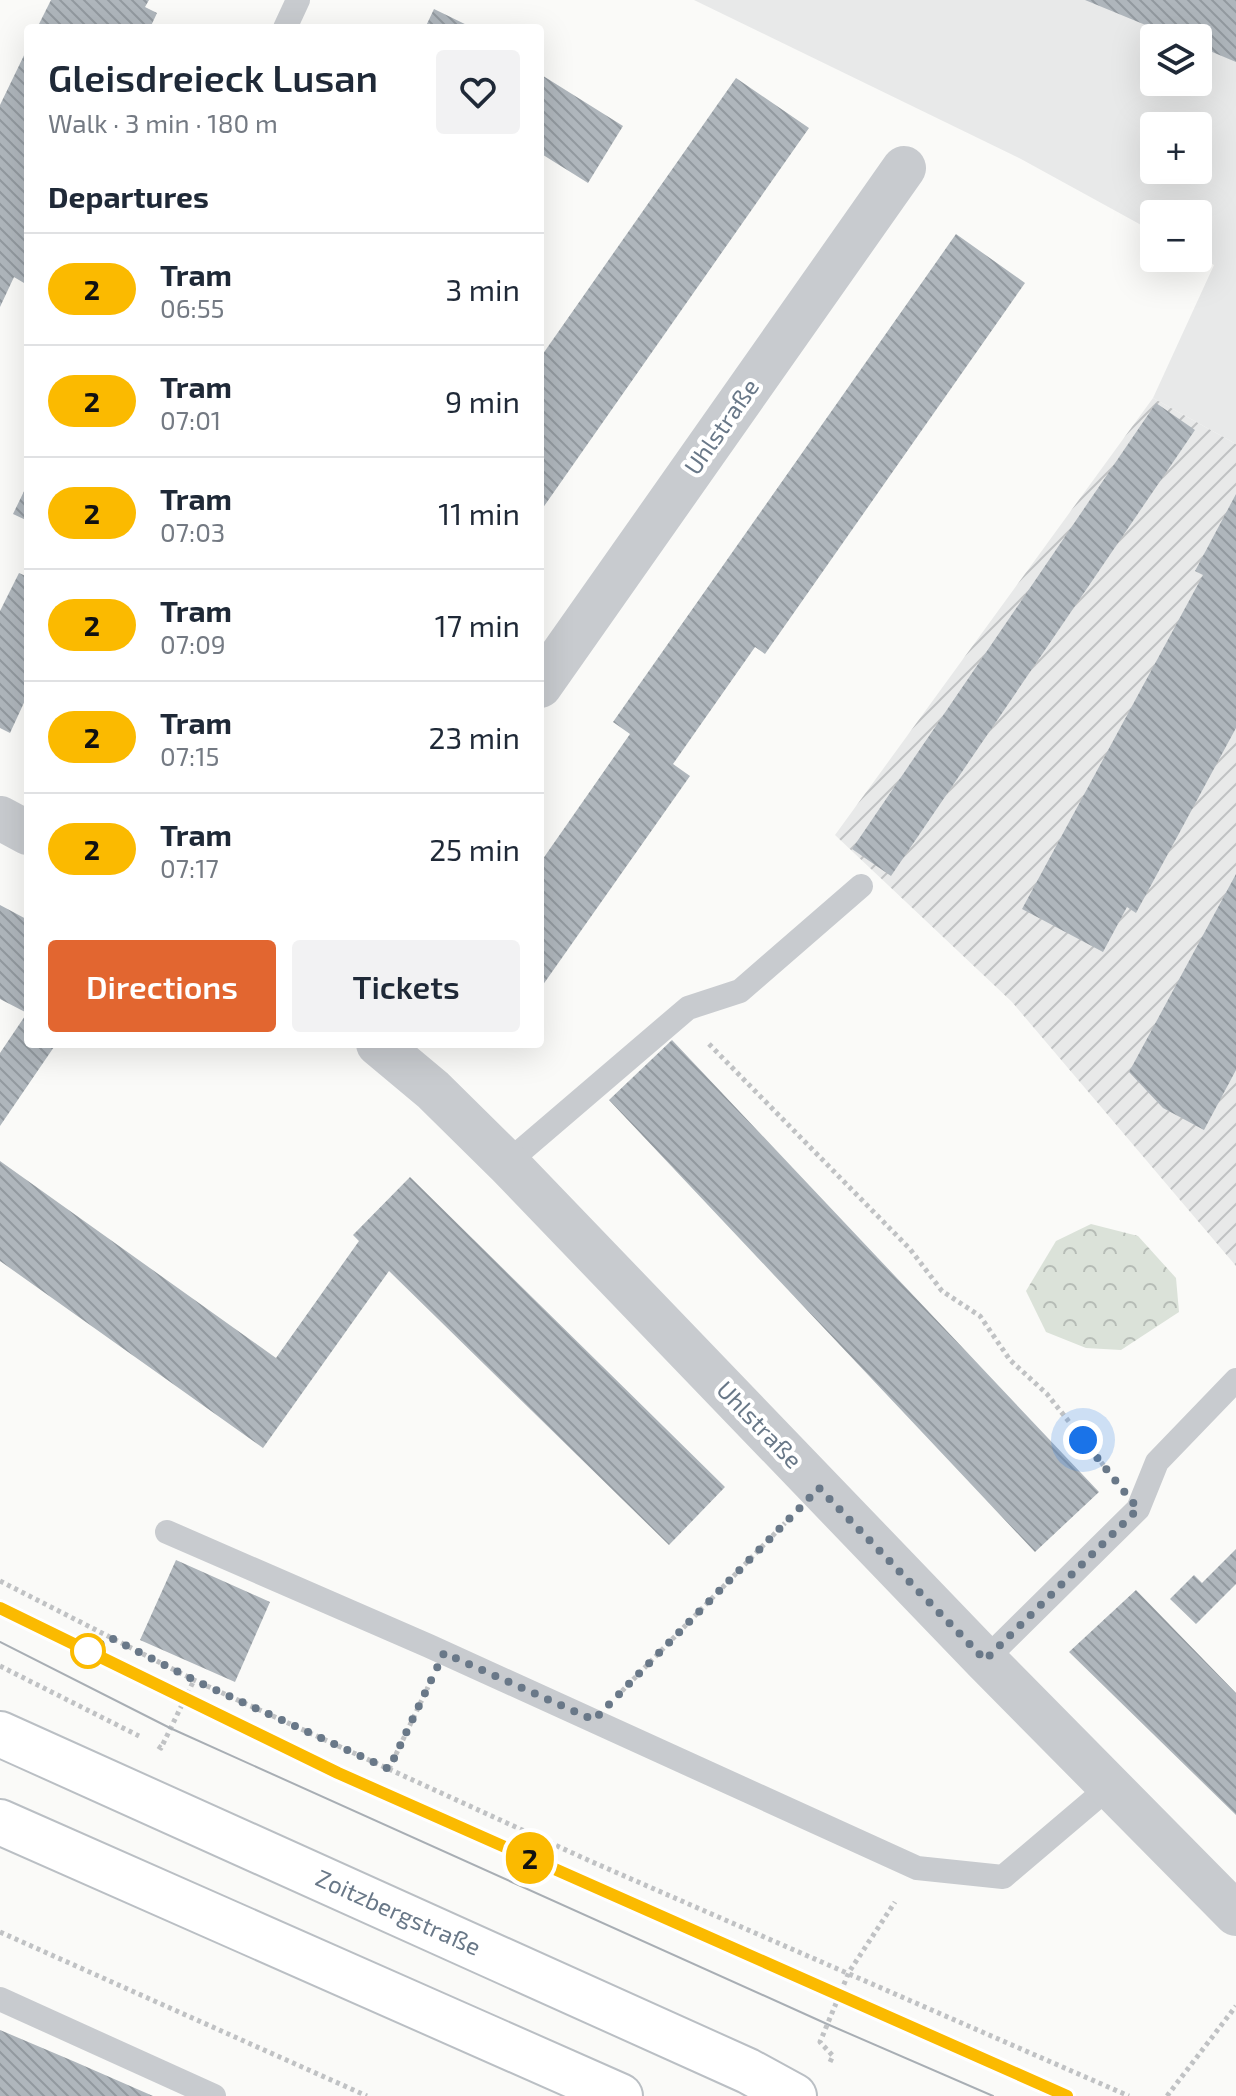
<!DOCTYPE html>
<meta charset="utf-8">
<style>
body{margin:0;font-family:"Exo 2",sans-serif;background:#f2f2f3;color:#1f2937;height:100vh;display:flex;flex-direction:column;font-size:30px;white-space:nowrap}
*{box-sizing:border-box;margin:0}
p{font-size:26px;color:#747a83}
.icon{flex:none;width:44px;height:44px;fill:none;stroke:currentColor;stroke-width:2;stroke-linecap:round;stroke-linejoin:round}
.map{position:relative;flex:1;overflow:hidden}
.details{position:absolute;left:24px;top:24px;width:520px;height:1024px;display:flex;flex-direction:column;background:#fff;border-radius:8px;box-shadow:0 8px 32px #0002}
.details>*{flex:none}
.badge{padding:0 16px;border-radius:26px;font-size:28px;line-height:52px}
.tools{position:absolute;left:1140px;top:24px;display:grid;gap:16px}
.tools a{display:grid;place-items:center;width:72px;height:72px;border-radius:8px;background:#fff;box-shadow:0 8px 32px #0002;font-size:40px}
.you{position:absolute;width:40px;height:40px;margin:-20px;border:6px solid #fff;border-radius:50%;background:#1a73e8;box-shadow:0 0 0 12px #1a73e833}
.map>.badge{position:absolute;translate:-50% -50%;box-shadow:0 0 0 4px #fff}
h2{padding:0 24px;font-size:30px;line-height:72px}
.round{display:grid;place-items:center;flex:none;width:84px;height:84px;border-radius:8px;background:#f2f2f3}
.head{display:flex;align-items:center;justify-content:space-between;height:136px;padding:0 24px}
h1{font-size:38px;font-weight:600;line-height:60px}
.action{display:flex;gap:16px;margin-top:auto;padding:16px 24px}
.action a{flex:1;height:92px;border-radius:8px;background:#e26630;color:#fff;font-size:32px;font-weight:600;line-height:92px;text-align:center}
.action a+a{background:#f2f2f3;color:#1f2937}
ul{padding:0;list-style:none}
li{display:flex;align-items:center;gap:24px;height:112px;padding:0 24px;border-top:2px solid #e0e1e3}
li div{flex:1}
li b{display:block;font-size:30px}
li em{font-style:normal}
li .badge{min-width:88px;font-weight:700;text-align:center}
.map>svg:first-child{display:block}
.built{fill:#e8e9e9;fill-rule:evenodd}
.industrial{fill:url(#industrial-furrows)}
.forest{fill:url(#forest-crowns)}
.building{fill:url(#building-back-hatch)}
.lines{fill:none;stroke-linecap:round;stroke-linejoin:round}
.secondary-casing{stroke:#babfc4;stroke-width:48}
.path{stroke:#c0c2c4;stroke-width:5;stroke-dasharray:4 4;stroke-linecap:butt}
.service{stroke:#c8cbcf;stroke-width:24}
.minor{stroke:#c8cbcf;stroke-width:44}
.secondary{stroke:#fff;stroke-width:44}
.tram{stroke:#a8aeb4;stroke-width:2}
.line-casing{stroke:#fff;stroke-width:18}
.line{stroke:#fbba00;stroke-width:12}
.walk{stroke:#697888;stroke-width:8;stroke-dasharray:0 14.4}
.stop-dot{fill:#fff;stroke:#fbba00;stroke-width:4}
.labels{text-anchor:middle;stroke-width:8;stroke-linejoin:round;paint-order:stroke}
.street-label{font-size:24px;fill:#697888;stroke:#fff}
</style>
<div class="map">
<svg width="1236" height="2096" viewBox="0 0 1236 2096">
<defs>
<pattern id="industrial-furrows" width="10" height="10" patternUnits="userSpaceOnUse" patternTransform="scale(2)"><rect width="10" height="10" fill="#e8e9e9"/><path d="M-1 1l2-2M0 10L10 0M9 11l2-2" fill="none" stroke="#c0c2c3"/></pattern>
<pattern id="forest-crowns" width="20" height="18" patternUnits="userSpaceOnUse" patternTransform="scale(2)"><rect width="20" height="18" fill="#dbe2d9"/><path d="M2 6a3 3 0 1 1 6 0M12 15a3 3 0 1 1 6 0" fill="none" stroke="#b6bcb6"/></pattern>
<pattern id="building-back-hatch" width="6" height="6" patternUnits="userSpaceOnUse" patternTransform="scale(2)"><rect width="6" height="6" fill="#afb6bc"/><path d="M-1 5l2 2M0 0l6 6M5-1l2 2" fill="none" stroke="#92999f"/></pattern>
</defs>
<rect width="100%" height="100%" fill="#fafaf8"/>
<path class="built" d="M694,0H1236V444L1153,398L1214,265L1198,256V214H1154V232L1021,159ZM1154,38H1198V82H1154ZM1154,126H1198V170H1154Z"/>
<path class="industrial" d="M1153,398L1236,444V1266L1012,1002L835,835Z"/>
<path class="forest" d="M1091,1224L1138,1236L1176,1278L1179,1312L1121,1350L1086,1348L1046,1332L1026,1291L1056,1241Z"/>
<path class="building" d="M51,0H149L145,7L157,13L150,28H37Z
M1085,0H1236V62L1198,46V38H1177Z
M434,9L473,28H425Z
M28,47V275L24,283L14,277L0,307V105Z
M540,74L623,126L588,183L540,153Z
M736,78L809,128L540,512V358Z
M956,234L1025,283L765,654L755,647L673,764L690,776L540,989V863L630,734L613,722Z
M1156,403L1195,430L891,876L852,849Z
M28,483V521L13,514Z
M1236,494V728L1136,913L1127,907L1103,952L1022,909L1203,575L1195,571Z
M19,573L28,577V694L10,733L0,728V611Z
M1236,874V1070L1204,1130L1163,1108L1129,1072Z
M0,905L28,920V1044H56L0,1126V1053L27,1013L0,999Z
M672,1040L1099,1492L1035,1552L609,1100Z
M0,1161L276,1358L359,1241L353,1235L410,1177L725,1487L669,1545L389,1271L263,1448L0,1261Z
M1236,1549V1584L1196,1624L1170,1599L1194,1575L1202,1583Z
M176,1560L270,1602L235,1682L140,1640Z
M1136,1590L1236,1693V1815L1069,1652Z
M0,2030L73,2061L153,2096H0Z"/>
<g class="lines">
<g class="secondary-casing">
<path id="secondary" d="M0,1734L748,2071L794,2096
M0,1822L620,2096"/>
</g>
<path class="path" d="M709,1044L910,1249L942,1291L980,1316L1010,1360L1047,1394L1108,1471
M0,1581L194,1680L590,1861L1129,2096
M0,1666L139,1736
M622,1691L785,1523
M158,1746L161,1748L194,1680
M389,1769L428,1687
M0,1932L367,2096
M830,2062L833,2056L820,2042L849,1972L895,1902
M1167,2096L1236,2006"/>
<path class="service" d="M285,28L298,0
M507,1163L688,1008L740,991L861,886
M167,1532L429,1646L917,1868L1003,1877L1109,1787
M985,1660L1138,1509L1157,1462L1236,1380
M0,1999L214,2096"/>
<path class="minor" d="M540,686L904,168
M0,818L28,833
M378,1044L433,1090L507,1163L985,1660L1236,1914"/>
<use href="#secondary" class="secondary"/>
<path class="tram" d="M0,1606L338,1773L1067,2096
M0,1642L170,1728L827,2024L993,2096"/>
</g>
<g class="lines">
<g class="line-casing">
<path id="line" d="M0,1608L338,1773L1067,2096"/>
</g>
<use href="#line" class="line"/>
<path class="walk" d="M88,1651L111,1638L194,1680L389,1769L444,1653L594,1720L819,1488L985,1660L1138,1509L1083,1440"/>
</g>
<circle class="stop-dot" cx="88" cy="1651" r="16"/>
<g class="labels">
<g class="street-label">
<text transform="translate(722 427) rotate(-55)" y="8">Uhlstraße</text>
<text transform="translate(759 1425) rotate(46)" y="8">Uhlstraße</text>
<text transform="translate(398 1913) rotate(24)" y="8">Zoitzbergstraße</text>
</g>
</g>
</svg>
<div class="tools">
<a><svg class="icon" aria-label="layers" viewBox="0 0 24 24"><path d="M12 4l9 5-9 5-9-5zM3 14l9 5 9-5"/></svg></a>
<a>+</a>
<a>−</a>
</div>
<div class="you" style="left:1083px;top:1440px"></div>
<b class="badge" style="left:530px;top:1858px;background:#fbba00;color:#111">2</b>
<section class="details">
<div class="head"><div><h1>Gleisdreieck Lusan</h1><p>Walk · 3 min · 180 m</p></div><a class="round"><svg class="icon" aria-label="heart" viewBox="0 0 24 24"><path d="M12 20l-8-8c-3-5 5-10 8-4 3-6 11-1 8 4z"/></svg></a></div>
<h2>Departures</h2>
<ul>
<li><span class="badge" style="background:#fbba00;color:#111">2</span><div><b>Tram</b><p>06:55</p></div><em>3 min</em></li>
<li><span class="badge" style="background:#fbba00;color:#111">2</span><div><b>Tram</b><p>07:01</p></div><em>9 min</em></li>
<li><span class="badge" style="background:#fbba00;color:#111">2</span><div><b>Tram</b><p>07:03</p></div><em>11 min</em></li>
<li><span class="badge" style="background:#fbba00;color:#111">2</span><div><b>Tram</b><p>07:09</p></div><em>17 min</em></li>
<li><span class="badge" style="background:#fbba00;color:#111">2</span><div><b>Tram</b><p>07:15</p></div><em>23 min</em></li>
<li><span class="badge" style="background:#fbba00;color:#111">2</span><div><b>Tram</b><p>07:17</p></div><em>25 min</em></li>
</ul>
<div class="action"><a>Directions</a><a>Tickets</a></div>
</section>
</div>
